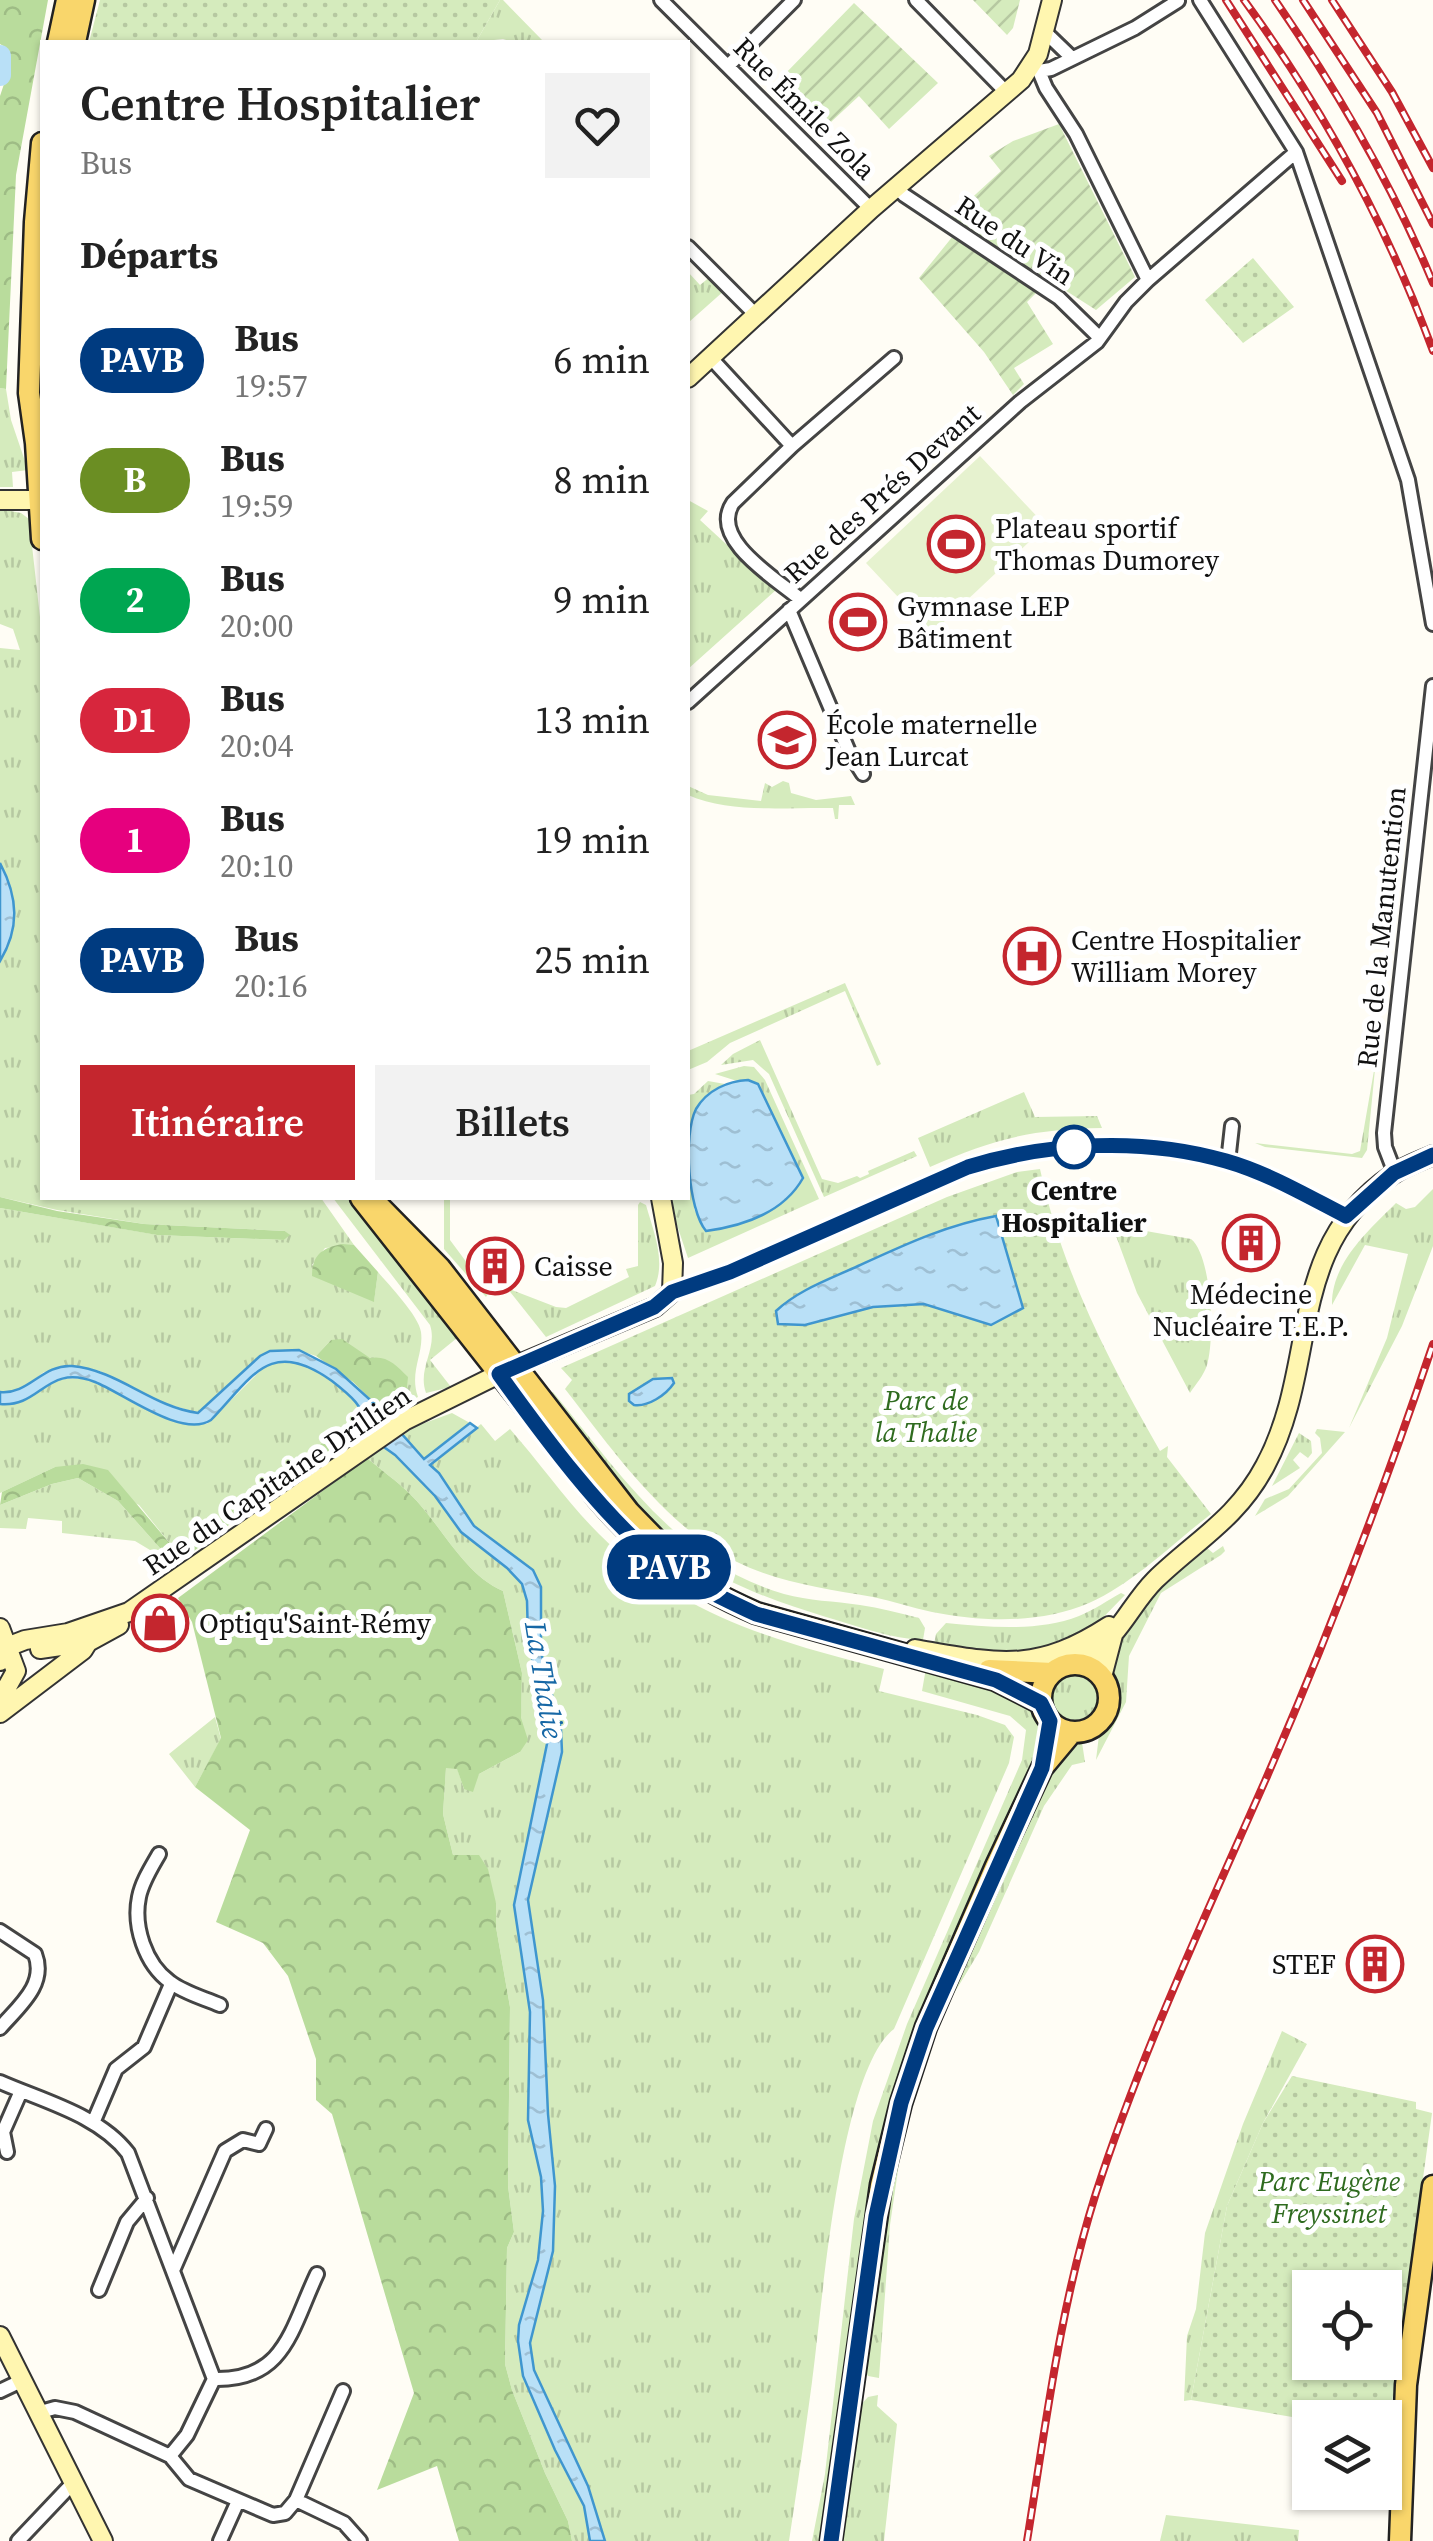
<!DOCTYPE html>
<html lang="fr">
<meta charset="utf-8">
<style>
body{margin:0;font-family:"Source Serif 4",serif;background:#f2f2f2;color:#222;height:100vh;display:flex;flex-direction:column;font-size:38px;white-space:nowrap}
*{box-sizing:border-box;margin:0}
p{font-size:32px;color:#767676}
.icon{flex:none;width:55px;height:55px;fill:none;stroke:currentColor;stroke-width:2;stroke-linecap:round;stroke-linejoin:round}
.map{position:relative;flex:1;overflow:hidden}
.panel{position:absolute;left:40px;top:40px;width:650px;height:1160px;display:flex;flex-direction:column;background:#fff;border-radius:0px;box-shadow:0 2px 8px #0004}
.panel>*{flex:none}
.badge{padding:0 20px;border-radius:32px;font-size:35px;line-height:65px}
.controls{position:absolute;left:1292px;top:2270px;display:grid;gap:20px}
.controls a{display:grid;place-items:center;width:110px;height:110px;border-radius:0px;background:#fff;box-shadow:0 2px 8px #0004;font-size:50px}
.map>.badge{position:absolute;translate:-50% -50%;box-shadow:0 0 0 5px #fff}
h2{padding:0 40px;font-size:38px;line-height:90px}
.round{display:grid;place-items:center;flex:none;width:105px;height:105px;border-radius:0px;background:#f2f2f2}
.head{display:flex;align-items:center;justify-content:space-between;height:170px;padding:0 40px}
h1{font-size:48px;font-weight:600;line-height:75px}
.action{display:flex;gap:20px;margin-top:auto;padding:20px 40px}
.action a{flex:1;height:115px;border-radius:0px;background:#c4262e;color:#fff;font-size:40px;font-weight:600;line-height:115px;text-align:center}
.action a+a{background:#f2f2f2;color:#222}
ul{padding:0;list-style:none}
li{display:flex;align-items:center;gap:30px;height:120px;padding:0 40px}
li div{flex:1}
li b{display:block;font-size:38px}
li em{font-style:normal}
li .badge{min-width:110px;font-weight:700;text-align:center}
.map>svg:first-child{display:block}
.grass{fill:url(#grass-tufts)}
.forest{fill:url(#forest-crowns)}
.park{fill:url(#park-dots);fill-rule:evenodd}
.garden{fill:url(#garden-furrows)}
.pitch{fill:#e6f2cf}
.water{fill:url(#water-ripples);stroke:#3f96cf;stroke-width:2.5}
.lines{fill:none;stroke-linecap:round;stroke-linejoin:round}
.river{stroke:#b9e0f7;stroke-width:22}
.street-casing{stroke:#444;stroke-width:18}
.secondary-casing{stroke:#333;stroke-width:22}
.primary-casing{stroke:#222;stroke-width:25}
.street{stroke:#fff;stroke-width:12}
.secondary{stroke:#fff6b0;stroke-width:18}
.primary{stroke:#f9d66b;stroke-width:20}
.rail-casing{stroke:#c4262e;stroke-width:8}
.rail{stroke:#fff;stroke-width:4;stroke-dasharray:11;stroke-linecap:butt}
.line-casing{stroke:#fff;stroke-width:22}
.line{stroke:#003b80;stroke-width:15}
.stop-dot{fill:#fff;stroke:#003b80;stroke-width:5}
.labels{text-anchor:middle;stroke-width:10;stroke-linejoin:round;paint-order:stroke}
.street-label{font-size:28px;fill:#111;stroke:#fff}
.poi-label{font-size:28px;fill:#111;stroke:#fff;text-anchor:start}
.stop-label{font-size:28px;font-weight:bold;fill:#111;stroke:#fff}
.park-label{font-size:28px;font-style:italic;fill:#2f6b1f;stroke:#fff}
.water-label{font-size:30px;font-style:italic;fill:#1768a6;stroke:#fff}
</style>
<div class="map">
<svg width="1433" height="2541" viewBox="0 0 1433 2541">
<defs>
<pattern id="grass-tufts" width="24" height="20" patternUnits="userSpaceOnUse" patternTransform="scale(2.5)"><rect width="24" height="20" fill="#d5ebbd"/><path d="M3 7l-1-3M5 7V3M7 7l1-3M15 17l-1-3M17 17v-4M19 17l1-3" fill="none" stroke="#b6c8a1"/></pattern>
<pattern id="forest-crowns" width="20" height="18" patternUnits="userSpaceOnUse" patternTransform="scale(2.5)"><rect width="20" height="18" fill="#b9dc9c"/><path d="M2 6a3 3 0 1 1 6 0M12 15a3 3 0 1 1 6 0" fill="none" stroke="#9ebc85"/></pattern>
<pattern id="park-dots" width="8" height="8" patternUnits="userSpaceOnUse" patternTransform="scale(2.5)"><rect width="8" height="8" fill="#d5ebbd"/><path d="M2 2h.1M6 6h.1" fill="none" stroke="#b6c8a1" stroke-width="1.8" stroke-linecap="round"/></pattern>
<pattern id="garden-furrows" width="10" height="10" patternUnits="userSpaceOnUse" patternTransform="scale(2.5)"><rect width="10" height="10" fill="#d5ebbd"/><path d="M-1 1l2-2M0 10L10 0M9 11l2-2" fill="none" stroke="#b6c8a1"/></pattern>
<pattern id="water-ripples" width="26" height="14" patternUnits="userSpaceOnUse" patternTransform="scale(2.5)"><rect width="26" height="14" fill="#b9e0f7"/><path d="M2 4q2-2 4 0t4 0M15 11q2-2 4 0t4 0" fill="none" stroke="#9ebfd3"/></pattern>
</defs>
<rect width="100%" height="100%" fill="#fffdf5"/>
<path class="grass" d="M500,0H503L542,40L512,42L503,39L476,42Z
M688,272L700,285L711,276L725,290L689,322Z
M0,388L6,389L11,420L28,470L12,472L13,487H0Z
M688,500L708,511L700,520L776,590L688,669Z
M0,509L21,513L29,519L42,635V1198H321L354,1245L325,1248L312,1265L374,1301L378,1272C389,1285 419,1316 421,1332C424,1354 409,1372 418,1397L412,1400L411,1392L370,1358L331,1340L316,1356C297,1349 279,1347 261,1356L198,1413L158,1401L100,1371L78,1367L44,1372L20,1390L0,1392V1208L158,1235L284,1240L289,1235L285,1231L144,1224L57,1210L0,1197V961C18,927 19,898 0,863V648L20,650L13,629L0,624Z
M783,781L789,783L791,793L816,800L851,796L855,805H839L838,819H835L833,808C787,807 731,814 688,795V786L708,795L761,801L765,783L772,787Z
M845,983L881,1064L877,1066L845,991L730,1043L707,1062L688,1070V1051Z
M760,1040L822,1179L838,1183L857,1176L860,1178L869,1174L868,1171L914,1151L917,1156L824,1197L769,1074L753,1060L721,1065L733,1054Z
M1376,1059L1367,1150L1362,1158L1265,1147L1255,1143L1352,1154L1360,1151Z
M744,1066L754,1067L765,1080L819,1199L688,1258L673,1213L672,1198H688V1095L694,1094L708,1081L725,1084L715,1089L694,1209L706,1231L748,1080L737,1081L715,1074Z
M1024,1092L1035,1117L1097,1116L1102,1128C1033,1129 993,1139 930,1167L918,1138Z
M1433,1189V1246L1402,1326L1349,1428L1387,1338L1408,1254L1365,1245L1332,1305C1331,1263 1369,1230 1396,1203L1406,1209L1415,1207Z
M333,1198H349L457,1338L430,1360L451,1387L426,1393C417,1368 438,1349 430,1325Z
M450,1198V1240L473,1271L495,1282L486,1297L444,1249V1200Z
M640,1202L646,1205C653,1230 666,1260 655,1286L546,1337L507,1288L556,1307L566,1308L629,1277L626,1269L638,1266V1205Z
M1112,1225L1191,1239C1212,1256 1215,1339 1207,1365C1204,1375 1196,1384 1190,1393L1137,1293Z
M285,1360C316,1364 362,1393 367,1425L322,1443L185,1545L172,1546L139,1505L55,1467L0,1493V1404C31,1406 42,1374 81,1379C104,1381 124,1399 145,1409C165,1419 185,1422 207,1424L264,1367Z
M553,1392C618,1471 679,1564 784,1594C809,1601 834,1601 860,1605C880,1608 899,1613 919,1618L925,1628L923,1640C892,1639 857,1626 826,1617C756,1596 691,1570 640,1516C605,1479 578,1433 548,1393Z
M452,1413L470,1423L423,1459L400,1432Z
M481,1424L495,1441L510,1429C540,1463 567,1502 599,1534C682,1616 775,1641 884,1669L879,1691L977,1715L1005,1725L1014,1737L1009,1763L894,2029C839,2071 822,2309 812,2382C805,2435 797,2488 789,2541H605L588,2486L534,2370L530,2343L553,2251L555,2186L548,2114L543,2000L528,1900L562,1752L561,1730L541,1652V1587L533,1571L474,1526L439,1473L430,1465Z
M1317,1429L1345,1432L1288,1496L1255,1516L1265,1499L1289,1489L1322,1453L1320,1438L1315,1433Z
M1299,1433L1311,1441L1312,1453L1308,1458L1300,1452L1293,1460L1300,1468L1272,1486Z
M381,1445L395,1454L435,1496L461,1532L507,1568L522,1584L527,1601L528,1638L548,1739L514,1905L530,2012L528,2120L541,2177L543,2211L538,2260L519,2325L518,2341L523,2376L555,2450L584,2506L590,2541H572L568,2521L545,2473L512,2390L505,2364L507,2248L514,2232L508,2186L510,2007L496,1927V1903L453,1855L443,1814L446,1767L457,1768L464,1789L479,1774L520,1752L522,1673L503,1591C463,1574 441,1524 410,1494C397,1481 381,1470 367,1458Z
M78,1478L118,1501L175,1565L135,1541L62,1533V1521L28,1518L26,1529L0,1528V1505L52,1484Z
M1223,1546L1225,1551L1221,1555L1161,1593L1129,1656L1126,1702L1096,1760L1100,1727L1115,1703C1115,1690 1109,1676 1112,1664C1121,1613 1168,1577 1207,1548L1213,1553Z
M1121,1593L1125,1595L1086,1635L1015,1657L934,1644L936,1634L946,1623C989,1627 1038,1632 1079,1616C1094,1610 1108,1600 1121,1593Z
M926,1668L988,1681L1033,1705L1041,1731L1031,1776L872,2184L824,2541H812L825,2474L854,2219L873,2121L907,2024L1022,1760L1026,1730L1010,1716L922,1691Z
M1050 1696a24 24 0 1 1 48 0a24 24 0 1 1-48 0Z
M215,1717L221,1739L195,1787L169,1754Z
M1081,1736L1085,1762L1072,1765L1044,1806L979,1952L944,2010L903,2136L890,2225L879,2378L868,2376L864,2369L885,2194L921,2060L1050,1767L1074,1739Z
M1282,2031L1307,2044L1263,2123L1227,2206L1191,2400L1184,2401L1187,2336L1196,2309L1205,2233L1243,2124Z
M878,2395L877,2406L897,2424L884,2541H838L858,2408L868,2397Z
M1166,2515L1299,2530L1298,2541H1160Z"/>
<path class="forest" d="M0,0H48L16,175L6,389L0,388V96L8,72L5,47L0,44Z
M0,1197L57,1211L144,1224L285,1231L290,1235L284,1240L157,1235L0,1208Z
M342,1244L354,1245L378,1272L374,1302L312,1276C312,1254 323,1248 342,1244Z
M342,1339L370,1358C387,1355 396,1365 408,1377L407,1387L412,1400L388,1416L353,1382L316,1356L331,1340Z
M357,1430L175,1565L118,1501L78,1478L52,1484L0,1505L2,1492L55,1467L83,1464L108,1470L172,1546L185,1545L322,1443Z
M367,1458C381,1470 397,1481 410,1494C441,1524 463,1574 503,1591L522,1673L521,1718L528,1740L520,1752L479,1774L473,1792L464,1789L457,1769L446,1768L443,1814L453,1855H479L488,1869L496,1903V1927L510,2007L508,2186L514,2232L507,2248L505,2364L512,2390L545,2473L568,2521L572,2541H459L437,2466L377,2490L414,2393L332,2114L316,2100V2059L288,1976L263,1943L216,1922L250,1830L195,1787L221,1738L192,1622L178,1598Z"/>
<path class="park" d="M100,0H500L476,42H89Z
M1253,258L1294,307L1243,343L1205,300Z
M1040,1169C1062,1271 1108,1360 1160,1451L1168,1446L1167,1457L1211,1514C1172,1544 1134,1583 1089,1603C1040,1624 983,1622 932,1612C912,1608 893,1601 873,1597C815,1587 758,1580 708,1545C650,1504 608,1444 565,1389L572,1380L561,1368L947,1197L1017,1172Z
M1292,2076L1416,2102V2109L1432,2113L1388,2432H1385V2418L1310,2420L1191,2400L1227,2206L1263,2123ZM1310,2288H1385V2362H1310Z"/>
<path class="garden" d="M973,0H1020L1013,28L1007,35Z
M854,3L938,83L889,129L859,96L831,122L783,76Z
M1059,124L1135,277L1096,310L951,217L1001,171L989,156L1013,141Z
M953,236L1040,289L1027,302L1053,344L1014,368L1024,384L1013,395L984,352L919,278Z"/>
<path class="pitch" d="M980,456L1046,526L932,633L866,563Z"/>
<path class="water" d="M0,863C18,897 20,928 0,961Z
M748,1080L758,1084L803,1178C784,1212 743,1226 706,1231C688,1209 683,1135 696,1109C707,1090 728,1081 748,1080Z
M996,1216L1023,1308L991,1325L924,1304L873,1307L805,1325L778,1324L776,1311C798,1290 830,1279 858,1266C904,1245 946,1225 996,1216Z
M299,1350L336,1369L388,1416L368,1430C365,1407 350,1395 332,1381C270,1337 253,1376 211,1420C182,1439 123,1393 95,1382C46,1363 41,1408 0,1404V1392C29,1395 42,1364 72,1366C118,1370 152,1407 198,1413L260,1356L270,1351Z
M672,1378L674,1383C666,1395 648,1407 634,1405L629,1401V1394L653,1379Z
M470,1423L477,1428L430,1465L439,1473L474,1526L533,1570L541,1587V1652L561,1730L562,1752L528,1900L543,2000L548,2114L555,2186L553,2251L530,2343L534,2370L588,2486L605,2541H590L584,2506L555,2450L523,2376L518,2341L519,2325L538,2260L543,2211L541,2177L528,2120L530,2012L514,1905L548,1739L528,1638L527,1601L522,1584L507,1568L461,1532L435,1496L395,1455L381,1445L400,1432L424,1459Z"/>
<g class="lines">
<path class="river" d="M0,56V75"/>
<g class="street-casing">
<path id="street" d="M661,0L871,209
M916,0L1007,93
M1200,0L1296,152L1408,480L1433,624
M1044,31L1072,58
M728,66L794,0
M1034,67L1039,71L1051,69L1135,28L1178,1
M1039,71L1046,88L1076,134L1148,280
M897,188L904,195L1059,298L1100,338
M688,247L755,314
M710,357L792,446
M800,599C775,578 709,539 733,503L792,446L894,358
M789,610L849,752L863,774
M688,702L1020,402L1097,342L1126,302L1148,280L1296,152
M1232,1126L1228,1162L1272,1178L1346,1216
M1395,1173L1385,1147L1384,1133L1433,686
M159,1854C151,1868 142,1882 139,1897C133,1926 145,1964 170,1982C184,1993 204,1998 220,2005
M0,1931L35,1954C47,1985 18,2007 0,2028
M0,2082C43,2101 99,2115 128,2153L214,2379L187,2435L170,2456L75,2412L55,2408L37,2413
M93,2123L116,2069L144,2047L171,1984
M7,2152L3,2132L21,2091
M174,2268L225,2151L243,2140L259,2144L266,2129
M99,2290L127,2222L147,2198
M214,2379C285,2381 291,2329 317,2274
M0,2391L21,2381
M170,2456L189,2479L273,2515L285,2513L296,2500L344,2523L360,2541
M296,2500L343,2391
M18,2541L72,2484
M220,2541L238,2501"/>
</g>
<g class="secondary-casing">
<path id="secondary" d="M688,378L871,209L1021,80L1038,54L1052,0
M0,500H42
M0,1628L16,1671L0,1700
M40,1649L88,1642L119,1625
M915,1649C997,1663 1035,1674 1109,1626
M0,1661L7,1647L25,1640L68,1633L129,1612L404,1421L515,1366L655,1307L672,1292L673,1263L661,1198
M1078,1664C1089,1655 1104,1646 1113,1634C1128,1617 1138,1597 1155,1580C1195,1541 1237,1519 1265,1466C1320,1364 1284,1249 1392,1175C1404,1166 1420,1161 1433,1155
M1102,1677L1113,1635
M0,1713L83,1650L88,1642
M0,2336L103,2541"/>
</g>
<g class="primary-casing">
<path id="primary" d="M58,42L67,0
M75,42L84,0
M42,143L35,222L29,393L36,443L42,539
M361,1198L598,1499C645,1554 690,1584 756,1613L996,1680L1041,1703
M380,1207L440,1268L629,1512L668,1552
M1041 1698a34 34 0 1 1 68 0a34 34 0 1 1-68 0Z
M989,1670L1052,1673
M831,2541L881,2185L901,2103L926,2027L996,1866L1042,1768L1072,1732
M1400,2541L1406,2385L1433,2186"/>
</g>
<use href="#street" class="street"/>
<use href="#secondary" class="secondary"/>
<use href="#primary" class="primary"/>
<g class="rail-casing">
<path id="rail" d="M1226,0L1342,181
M1244,0C1322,107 1387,225 1433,351
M1275,0C1337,90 1391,182 1433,283
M1303,0L1377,113L1433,224
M1332,0L1392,92L1433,168
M1027,2541C1046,2424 1060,2306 1096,2193C1142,2051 1205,1917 1265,1781C1328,1637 1383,1492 1433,1344"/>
</g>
<use href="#rail" class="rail"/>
</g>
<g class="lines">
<g class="line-casing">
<path id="line" d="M831,2541L876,2216L901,2103L926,2028L1042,1768L1050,1721L1041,1703L996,1680L756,1614C724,1599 690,1583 661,1562C605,1520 540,1431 499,1374L654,1307L672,1292L730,1272L968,1167C1050,1142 1143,1137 1226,1161C1268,1173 1307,1196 1346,1216L1394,1173L1433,1155"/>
</g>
<use href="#line" class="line"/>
</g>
<defs>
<g id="stadium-ring" transform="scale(2.875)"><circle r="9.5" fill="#fff" stroke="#c4262e" stroke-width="1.5"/><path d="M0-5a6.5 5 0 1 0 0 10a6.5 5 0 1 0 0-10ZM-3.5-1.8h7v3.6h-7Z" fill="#c4262e"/></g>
<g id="school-ring" transform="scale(2.875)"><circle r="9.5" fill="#fff" stroke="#c4262e" stroke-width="1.5"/><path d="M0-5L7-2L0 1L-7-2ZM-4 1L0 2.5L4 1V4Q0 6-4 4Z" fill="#c4262e"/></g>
<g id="hospital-ring" transform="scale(2.875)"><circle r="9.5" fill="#fff" stroke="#c4262e" stroke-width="1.5"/><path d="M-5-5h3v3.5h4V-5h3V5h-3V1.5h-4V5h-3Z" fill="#c4262e"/></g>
<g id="building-ring" transform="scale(2.875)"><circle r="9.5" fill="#fff" stroke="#c4262e" stroke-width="1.5"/><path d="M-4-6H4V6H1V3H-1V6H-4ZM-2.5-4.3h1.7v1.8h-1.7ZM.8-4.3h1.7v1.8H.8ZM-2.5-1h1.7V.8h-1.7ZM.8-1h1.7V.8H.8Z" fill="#c4262e"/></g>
<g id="shop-ring" transform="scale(2.875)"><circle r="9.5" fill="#fff" stroke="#c4262e" stroke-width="1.5"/><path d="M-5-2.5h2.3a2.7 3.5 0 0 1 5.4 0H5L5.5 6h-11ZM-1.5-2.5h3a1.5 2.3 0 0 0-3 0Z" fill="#c4262e"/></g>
</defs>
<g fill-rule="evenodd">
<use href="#stadium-ring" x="956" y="544"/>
<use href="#stadium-ring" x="858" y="622"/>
<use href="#school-ring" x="787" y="740"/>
<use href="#hospital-ring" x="1032" y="956"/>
<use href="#building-ring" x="1251" y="1243"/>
<use href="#building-ring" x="495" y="1266"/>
<use href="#shop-ring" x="160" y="1623"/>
<use href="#building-ring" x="1375" y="1964"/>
</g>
<circle class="stop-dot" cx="1074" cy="1147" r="20"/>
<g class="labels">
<g class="street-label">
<text transform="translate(805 108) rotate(45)" y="10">Rue Émile Zola</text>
<text transform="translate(1015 240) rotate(34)" y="10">Rue du Vin</text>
<text transform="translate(882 493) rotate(-42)" y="10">Rue des Prés Devant</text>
<text transform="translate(1381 927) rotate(-84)" y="10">Rue de la Manutention</text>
<text transform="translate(277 1480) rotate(-34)" y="10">Rue du Capitaine Drillien</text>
</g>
<g class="poi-label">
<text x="995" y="538">Plateau sportif<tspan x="995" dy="32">Thomas Dumorey</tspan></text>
<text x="897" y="616">Gymnase LEP<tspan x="897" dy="32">Bâtiment</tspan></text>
<text x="826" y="734">École maternelle<tspan x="826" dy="32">Jean Lurcat</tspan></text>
<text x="1071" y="950">Centre Hospitalier<tspan x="1071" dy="32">William Morey</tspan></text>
<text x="534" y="1276">Caisse</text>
<text x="1251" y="1304" text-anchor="middle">Médecine<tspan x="1251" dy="32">Nucléaire T.E.P.</tspan></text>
<text x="199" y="1633">Optiqu'Saint-Rémy</text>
<text x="1336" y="1974" text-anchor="end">STEF</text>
</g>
<g class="stop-label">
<text x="1074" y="1200">Centre<tspan x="1074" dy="32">Hospitalier</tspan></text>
</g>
<g class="park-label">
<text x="926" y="1410">Parc de<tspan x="926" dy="32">la Thalie</tspan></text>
<text x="1329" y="2191">Parc Eugène<tspan x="1329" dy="32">Freyssinet</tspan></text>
</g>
<g class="water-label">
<text transform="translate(544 1680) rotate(81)" y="10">La Thalie</text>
</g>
</g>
</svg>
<div class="controls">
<a><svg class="icon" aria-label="locate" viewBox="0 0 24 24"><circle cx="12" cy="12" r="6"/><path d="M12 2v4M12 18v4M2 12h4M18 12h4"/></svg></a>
<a><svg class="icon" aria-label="layers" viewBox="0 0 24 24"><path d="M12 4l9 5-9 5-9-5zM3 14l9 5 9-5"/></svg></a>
</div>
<b class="badge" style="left:669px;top:1567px;background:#003b80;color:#fff">PAVB</b>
<section class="panel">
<div class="head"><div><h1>Centre Hospitalier</h1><p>Bus</p></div><a class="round"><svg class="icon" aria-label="heart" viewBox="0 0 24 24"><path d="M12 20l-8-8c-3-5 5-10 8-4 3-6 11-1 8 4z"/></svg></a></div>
<h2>Départs</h2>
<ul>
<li><span class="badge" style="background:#003b80;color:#fff">PAVB</span><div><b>Bus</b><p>19:57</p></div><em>6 min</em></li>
<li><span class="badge" style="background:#6b8e23;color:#fff">B</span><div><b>Bus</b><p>19:59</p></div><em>8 min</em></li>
<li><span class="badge" style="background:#00a651;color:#fff">2</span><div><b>Bus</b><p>20:00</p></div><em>9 min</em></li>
<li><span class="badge" style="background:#d7263d;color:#fff">D1</span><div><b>Bus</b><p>20:04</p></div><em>13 min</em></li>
<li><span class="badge" style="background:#e6007e;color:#fff">1</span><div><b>Bus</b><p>20:10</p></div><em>19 min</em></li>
<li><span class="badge" style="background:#003b80;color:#fff">PAVB</span><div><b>Bus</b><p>20:16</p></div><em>25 min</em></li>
</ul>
<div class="action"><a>Itinéraire</a><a>Billets</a></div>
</section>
</div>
